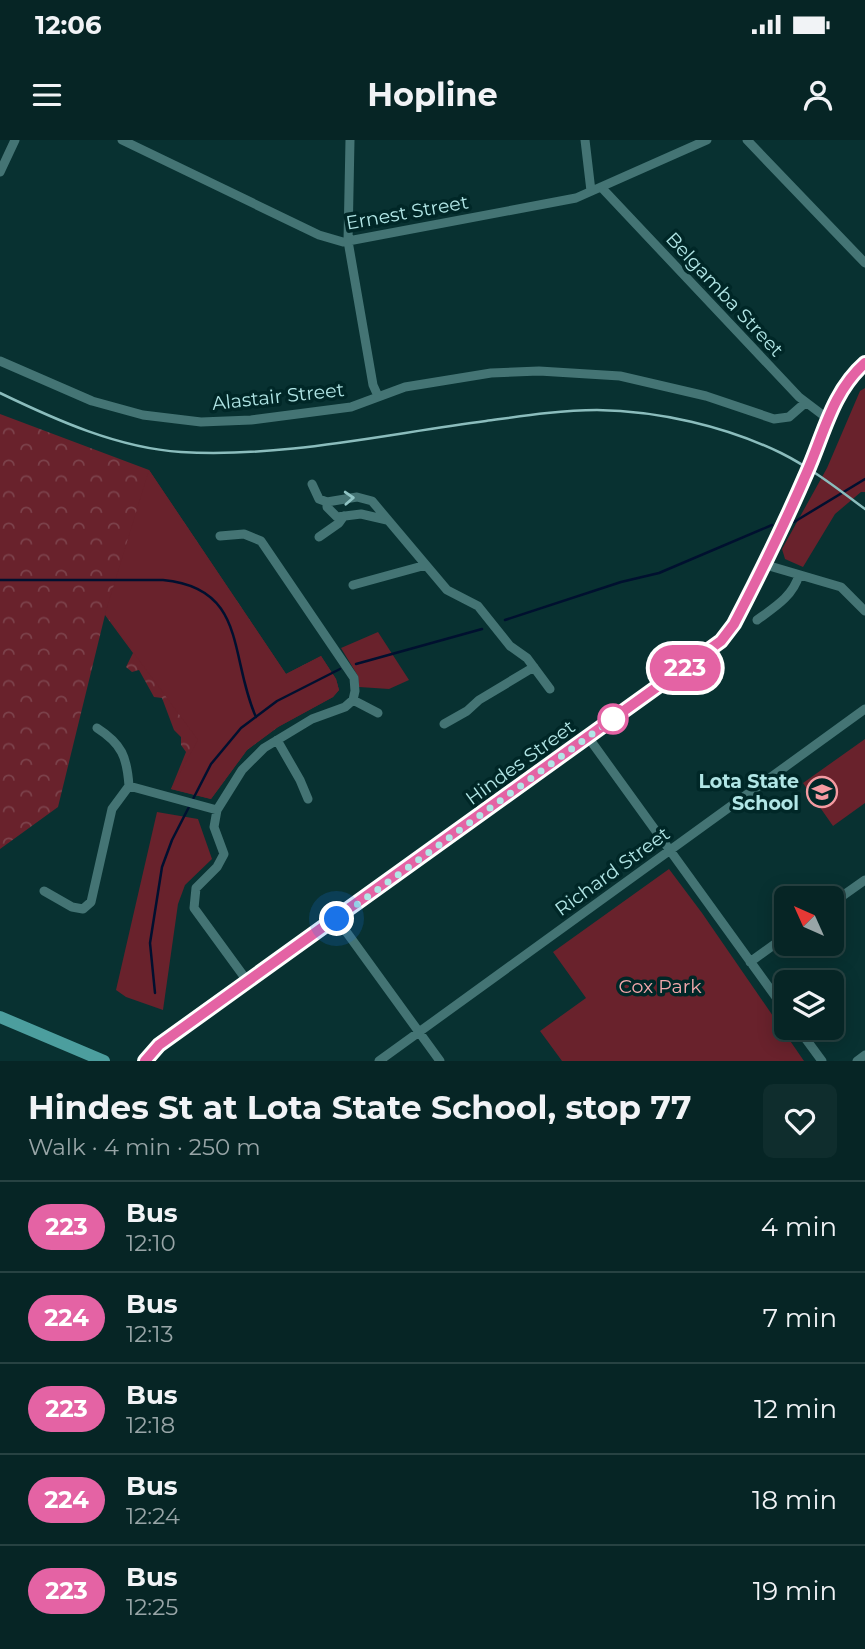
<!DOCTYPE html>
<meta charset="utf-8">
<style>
body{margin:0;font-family:Montserrat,sans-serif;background:#0f2d2d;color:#f1f3f6;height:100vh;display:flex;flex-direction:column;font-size:26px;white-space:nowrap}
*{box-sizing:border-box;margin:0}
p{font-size:23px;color:#98a5a7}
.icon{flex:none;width:38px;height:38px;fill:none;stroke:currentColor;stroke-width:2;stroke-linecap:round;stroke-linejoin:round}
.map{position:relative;height:921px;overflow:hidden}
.panel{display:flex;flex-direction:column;background:#062525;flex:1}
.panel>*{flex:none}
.badge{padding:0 14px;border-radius:23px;font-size:24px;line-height:46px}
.needle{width:46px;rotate:315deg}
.tools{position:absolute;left:774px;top:746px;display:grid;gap:14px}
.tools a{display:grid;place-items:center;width:70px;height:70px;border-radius:10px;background:#062525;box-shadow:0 4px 18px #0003,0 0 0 2px #274242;font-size:35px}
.you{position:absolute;width:35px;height:35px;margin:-18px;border:5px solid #fff;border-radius:50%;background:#1a73e8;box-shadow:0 0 0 10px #1a73e833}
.map>.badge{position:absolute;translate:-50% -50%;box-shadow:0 0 0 4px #fff}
.round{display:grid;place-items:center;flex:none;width:74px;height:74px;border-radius:10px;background:#0f2d2d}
.overview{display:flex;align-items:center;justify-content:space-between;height:119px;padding:0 28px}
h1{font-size:33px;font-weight:700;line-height:52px}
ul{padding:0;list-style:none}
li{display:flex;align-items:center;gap:21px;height:91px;padding:0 28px;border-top:2px solid #274242}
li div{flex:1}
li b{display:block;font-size:26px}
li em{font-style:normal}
li .badge{min-width:77px;font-weight:700;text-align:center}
.status{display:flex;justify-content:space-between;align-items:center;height:49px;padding:0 35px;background:#062525;direction:ltr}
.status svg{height:19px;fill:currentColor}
header{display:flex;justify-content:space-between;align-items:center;height:91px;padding:0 28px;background:#062525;font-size:32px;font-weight:700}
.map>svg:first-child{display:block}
.forest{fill:url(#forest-crowns)}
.green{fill:#69222c}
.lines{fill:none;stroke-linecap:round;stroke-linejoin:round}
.stream{stroke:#00102f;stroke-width:2.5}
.street{stroke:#447474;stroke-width:9}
.secondary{stroke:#4c9e9e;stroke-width:12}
.rail{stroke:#8bbdbd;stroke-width:2.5}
.oneway{stroke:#90c4c4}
.line-casing{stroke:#fff;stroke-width:16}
.line{stroke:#e463a4;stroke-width:10}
.walk{stroke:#b1e6e6;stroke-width:7;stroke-dasharray:0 12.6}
.stop-dot{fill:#fff;stroke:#e463a4;stroke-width:3.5}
.labels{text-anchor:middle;stroke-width:7;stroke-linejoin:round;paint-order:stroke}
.street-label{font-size:19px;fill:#b1e6e6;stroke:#002727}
.poi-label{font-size:19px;font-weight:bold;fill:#b1e6e6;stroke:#002727;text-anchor:end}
.park-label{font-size:19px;fill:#f2a8ac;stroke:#002727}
</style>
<div class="status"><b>12:06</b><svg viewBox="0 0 49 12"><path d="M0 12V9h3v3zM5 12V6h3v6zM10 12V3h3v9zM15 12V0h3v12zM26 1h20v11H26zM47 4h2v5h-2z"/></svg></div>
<header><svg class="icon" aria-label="menu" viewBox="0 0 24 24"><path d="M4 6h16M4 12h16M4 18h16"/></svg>Hopline<svg class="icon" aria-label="person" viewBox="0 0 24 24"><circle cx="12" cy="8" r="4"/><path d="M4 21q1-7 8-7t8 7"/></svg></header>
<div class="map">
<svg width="865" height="921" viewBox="0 0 865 921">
<defs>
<pattern id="forest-crowns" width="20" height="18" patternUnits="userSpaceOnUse" patternTransform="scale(1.75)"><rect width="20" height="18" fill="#69222c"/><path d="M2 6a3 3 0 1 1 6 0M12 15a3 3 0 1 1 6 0" fill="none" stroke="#7c424b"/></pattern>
</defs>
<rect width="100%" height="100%" fill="#083131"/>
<path class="forest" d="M0,274L149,330L286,534L321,516L336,539L339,550L333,557L278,587L247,610L211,659L171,649L186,612L181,605V597L174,590L162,558L154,557L139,530L132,532L126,527L133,513L105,475L58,667L0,709Z"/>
<path class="green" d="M865,248V352H861L835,374L803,427L785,419L782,409L827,328L860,251Z
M149,330L286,534L321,516L336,539L339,550L333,557L278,587L247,610L211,659L171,649L198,600L105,474Z
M378,492L409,540L389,549L359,547L358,536L341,508Z
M865,599V663L833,686L803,643Z
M157,672L198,679L212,719L185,745L178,764L163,870L126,857L116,850Z
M669,729L702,773L804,921H562L540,891L586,858L553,812Z"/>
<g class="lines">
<path class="stream" d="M794,382L865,339
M0,440H163C248,448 229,518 256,577
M505,480L621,442L659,433L772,385
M356,524L482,489
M155,853L150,803L162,727L172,700L211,624L241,588L277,561L340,529"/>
<path class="street" d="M122,0L319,95L343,102L576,58L707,0
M350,0L348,101L373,245L378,256
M585,0L591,51
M747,0L865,123
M0,32L15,0
M601,47L799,257L828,279
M0,221L92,261L143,275L201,282L251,280L351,267L405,247L491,233L539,231L620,236L706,256L774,279L789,277L805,263
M312,344L319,359L327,362
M387,380L361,374L337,377L327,367V362L357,357L372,361L447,450L478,466L510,506L527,518L550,549
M220,396L244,394L261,401L354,538L355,551L353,560L345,567L312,579L264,608L242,630L217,670L214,687L224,714L217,727L196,748L194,768L248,842
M319,397L339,383L344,376
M763,424L841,447L865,471
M353,445L426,425
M757,480C775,467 793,456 799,435
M353,560L378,573
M444,584L467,571L479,560L534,527
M97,588C122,604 127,617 129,646
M588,597L786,871
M277,600L300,640L308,659
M44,751L72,767L83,769L91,762L112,669L129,646L217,670
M831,764L865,740
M337,779L440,921
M750,822L786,796
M797,887L822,921
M379,921L865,569
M857,921L865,915"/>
<path class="secondary" d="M0,877L104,921
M145,921L159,905L721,501L734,484C760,434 785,383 807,332C824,294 832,251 865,223"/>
<path class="rail" d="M0,253C56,280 118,308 181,312C283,318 385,294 486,281C522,276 560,270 597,270C659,271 725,286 781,313C811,328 838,349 865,369"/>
</g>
<defs><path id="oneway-chevron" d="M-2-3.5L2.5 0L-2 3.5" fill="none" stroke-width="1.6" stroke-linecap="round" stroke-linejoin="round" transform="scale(1.75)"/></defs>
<use class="oneway" href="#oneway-chevron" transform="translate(349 358) rotate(-3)"/>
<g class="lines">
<g class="line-casing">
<path id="line" d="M145,921L159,905L721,501L734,484C760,434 785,383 807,332C824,294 832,252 865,223"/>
</g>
<use href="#line" class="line"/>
<path class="walk" d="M337,779L617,576L613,579"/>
</g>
<defs>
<g id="school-ring" transform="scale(1.575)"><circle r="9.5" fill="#002727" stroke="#f49aa1" stroke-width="1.5"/><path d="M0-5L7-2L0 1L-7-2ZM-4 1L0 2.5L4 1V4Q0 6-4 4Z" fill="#f49aa1"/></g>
</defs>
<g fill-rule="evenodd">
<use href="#school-ring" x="822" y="652"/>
</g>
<circle class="stop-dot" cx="613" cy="579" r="14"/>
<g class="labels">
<g class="street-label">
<text transform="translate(407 72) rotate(-10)" y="7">Ernest Street</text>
<text transform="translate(725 154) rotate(47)" y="7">Belgamba Street</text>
<text transform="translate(278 256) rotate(-6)" y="7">Alastair Street</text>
<text transform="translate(520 622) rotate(-36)" y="7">Hindes Street</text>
<text transform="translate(612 731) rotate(-36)" y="7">Richard Street</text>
</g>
<g class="poi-label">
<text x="799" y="648">Lota State<tspan x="799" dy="22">School</tspan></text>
</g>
<g class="park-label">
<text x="660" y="853">Cox Park</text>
</g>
</g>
</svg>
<div class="tools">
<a><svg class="needle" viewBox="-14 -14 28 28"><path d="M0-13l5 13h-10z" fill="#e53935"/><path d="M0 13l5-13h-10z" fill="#98a5a7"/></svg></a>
<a><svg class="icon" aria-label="layers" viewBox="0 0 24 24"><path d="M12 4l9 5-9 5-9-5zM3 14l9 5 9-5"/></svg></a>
</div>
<div class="you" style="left:337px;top:779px"></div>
<b class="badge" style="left:685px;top:528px;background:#e463a4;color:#fff">223</b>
</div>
<section class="panel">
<div class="overview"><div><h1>Hindes St at Lota State School, stop 77</h1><p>Walk · 4 min · 250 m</p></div><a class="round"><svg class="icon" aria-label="heart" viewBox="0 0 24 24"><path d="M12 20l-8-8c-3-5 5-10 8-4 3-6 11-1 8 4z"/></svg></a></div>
<ul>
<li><span class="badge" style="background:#e463a4;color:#fff">223</span><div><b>Bus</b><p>12:10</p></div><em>4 min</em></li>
<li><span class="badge" style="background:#e463a4;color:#fff">224</span><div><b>Bus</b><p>12:13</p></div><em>7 min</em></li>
<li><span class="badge" style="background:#e463a4;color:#fff">223</span><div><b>Bus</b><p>12:18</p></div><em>12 min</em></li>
<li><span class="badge" style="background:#e463a4;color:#fff">224</span><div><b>Bus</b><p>12:24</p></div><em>18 min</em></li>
<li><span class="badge" style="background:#e463a4;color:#fff">223</span><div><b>Bus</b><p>12:25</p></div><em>19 min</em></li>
</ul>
</section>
